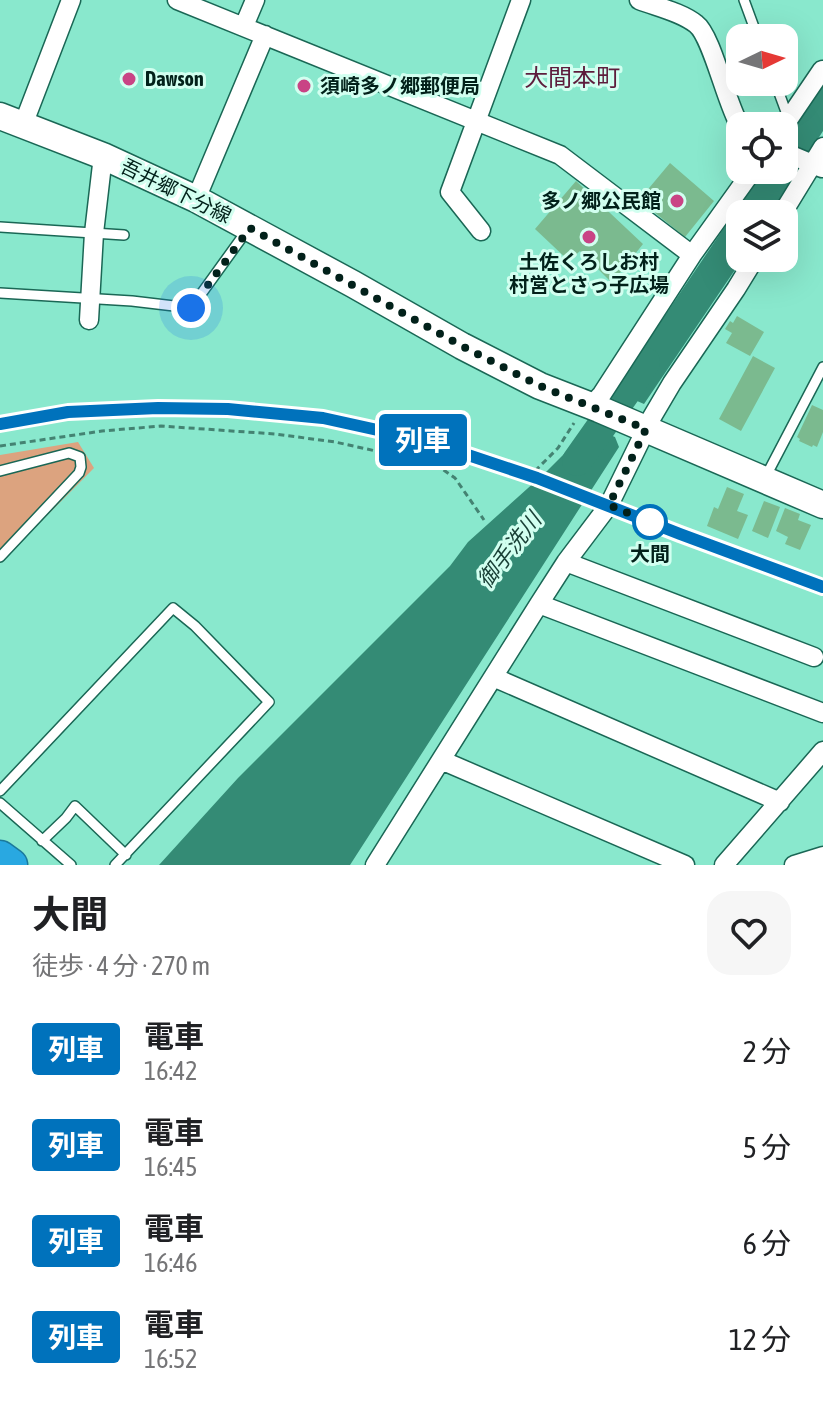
<!DOCTYPE html>
<html lang="ja">
<meta charset="utf-8">
<style>
body{margin:0;font-family:"Asap Condensed","Noto Sans JP",sans-serif;background:#f6f6f6;color:#202124;height:100vh;display:flex;flex-direction:column;font-size:30px;white-space:nowrap}
*{box-sizing:border-box;margin:0}
p{font-size:26px;color:#757577}
.icon{flex:none;width:44px;height:44px;fill:none;stroke:currentColor;stroke-width:2;stroke-linecap:round;stroke-linejoin:round}
.map{position:relative;height:865px;overflow:hidden}
.drawer{display:flex;flex-direction:column;background:#fff;flex:1}
.drawer>*{flex:none}
.badge{padding:0 16px;border-radius:6px;font-size:28px;line-height:52px}
.needle{width:52px;rotate:85deg}
.fabs{position:absolute;left:726px;top:24px;display:grid;gap:16px}
.fabs a{display:grid;place-items:center;width:72px;height:72px;border-radius:16px;background:#fff;box-shadow:0 8px 32px #0002;font-size:40px}
.you{position:absolute;width:40px;height:40px;margin:-20px;border:6px solid #fff;border-radius:50%;background:#1a73e8;box-shadow:0 0 0 12px #1a73e833}
.map>.badge{position:absolute;translate:-50% -50%;box-shadow:0 0 0 4px #fff}
.round{display:grid;place-items:center;flex:none;width:84px;height:84px;border-radius:24px;background:#f6f6f6}
.headline{display:flex;align-items:center;justify-content:space-between;height:136px;padding:0 32px}
h1{font-size:38px;font-weight:700;line-height:60px}
ul{padding:0;list-style:none}
li{display:flex;align-items:center;gap:24px;height:96px;padding:0 32px}
li div{flex:1}
li b{display:block;font-size:30px}
li em{font-style:normal}
li .badge{min-width:88px;font-weight:700;text-align:center}
.map>svg:first-child{display:block}
.green{fill:#dca37f}
.water{fill:#348b75}
.lines{fill:none;stroke-linecap:round;stroke-linejoin:round}
.river{stroke:#348b75;stroke-width:30}
.building{fill:#7bba8f}
.lane-casing{stroke:#1a6755;stroke-width:12}
.street-casing{stroke:#1a6755;stroke-width:21}
.secondary-casing{stroke:#1a6755;stroke-width:29}
.highway-casing{stroke:#1b799b;stroke-width:35}
.path{stroke:#448372;stroke-width:3;stroke-dasharray:6 4;stroke-linecap:butt}
.lane{stroke:#fff;stroke-width:9}
.street{stroke:#fff;stroke-width:18}
.secondary{stroke:#fff;stroke-width:26}
.highway{stroke:#29a8e1;stroke-width:32}
.rail-casing{stroke:#214f43;stroke-width:8}
.rail{stroke:#d2fff0;stroke-width:5;stroke-dasharray:15;stroke-linecap:butt}
.line-casing{stroke:#fff;stroke-width:18}
.line{stroke:#0072bc;stroke-width:12}
.walk{stroke:#02211a;stroke-width:8;stroke-dasharray:0 14.4}
.poi-dot{fill:#c94485;stroke:#d2fff0;stroke-width:3}
.stop-dot{fill:#fff;stroke:#0072bc;stroke-width:4}
.labels{text-anchor:middle;stroke-width:6;stroke-linejoin:round;paint-order:stroke}
.poi-label{font-size:20px;font-weight:bold;fill:#02211a;stroke:#d2fff0;text-anchor:start}
.street-label{font-size:20px;fill:#02211a;stroke:#d2fff0}
.stop-label{font-size:20px;font-weight:bold;fill:#02211a;stroke:#d2fff0}
.water-label{font-size:22px;font-style:italic;fill:#1a4137;stroke:#d2fff0}
.quarter-label{font-size:24px;fill:#5d1c3c;stroke:#d2fff0}
</style>
<div class="map">
<svg width="823" height="865" viewBox="0 0 823 865">
<rect width="100%" height="100%" fill="#89e8cd"/>
<path class="green" d="M78,442L94,468L0,563V455Z"/>
<path class="water" d="M823,79V131L770,214H740V258H743L644,404L614,391L763,170H784V139Z
M591,427L615,437L619,447L350,865H159L238,778L450,566L468,542L547,471Z"/>
<g class="lines">
<path class="river" d="M577,461L625,393L645,362"/>
</g>
<path class="building" d="M670,163L714,201L685,237L639,200Z
M576,181L643,244L612,283L580,251L569,261L535,229Z
M737,316L764,332L750,356L726,343L732,333L725,329L730,321L733,323Z
M753,356L775,368L741,431L719,419Z
M812,405L823,410V432L817,447L813,445L812,447L799,441L800,439L797,437Z
M727,487L744,494L737,511L748,515L738,539L707,526L714,507L718,509Z
M764,501L780,507L768,538L752,531Z
M785,508L800,514L798,520L811,525L800,550L785,544L788,537L776,531Z"/>
<g class="lines">
<g class="lane-casing">
<path id="lane" d="M744,0L758,38
M775,82L789,120
M0,227L124,235
M0,293L132,301L191,308L248,229
M0,471L69,453L80,457L81,467L79,473L0,557
M765,478L823,367
M0,791L173,608L195,626L269,702L115,865
M0,803L71,865
M42,841L66,818L75,806L126,855"/>
</g>
<g class="street-casing">
<path id="street" d="M177,0L560,155L692,255
M639,0C657,7 681,12 696,24C712,36 726,103 740,126
M244,26L255,0
M23,125L71,0
M784,126L822,70
M784,152L822,168
M196,199L265,35
M782,214L823,147
M481,231L450,192L521,0
M89,320L94,233L103,156
M591,406L602,394L692,255L753,170
M566,562L814,657
M539,604L823,713
M493,677L780,802
M441,760L685,865
M375,865L539,604L566,562L609,505L652,417L672,383L736,289L755,258
M724,865L823,751
M794,865L823,856"/>
</g>
<g class="secondary-casing">
<path id="secondary" d="M0,116L103,156L196,199L353,284L462,346L540,386L599,409L823,505"/>
</g>
<g class="highway-casing">
<path id="highway" d="M0,857L11,865"/>
</g>
<path class="path" d="M0,446L102,431L161,426L275,434L335,442L435,464L455,478L484,520
M535,471L558,448L574,423"/>
<use href="#lane" class="lane"/>
<use href="#street" class="street"/>
<use href="#secondary" class="secondary"/>
<use href="#highway" class="highway"/>
<g class="rail-casing">
<path id="rail" d="M0,424L68,412L158,408L228,409L323,418L423,440L537,478L654,524L823,587"/>
</g>
<use href="#rail" class="rail"/>
</g>
<g class="lines">
<g class="line-casing">
<path id="line" d="M0,424L68,412L158,408L228,409L323,418L423,440L537,478L680,534L823,587"/>
</g>
<use href="#line" class="line"/>
<path class="walk" d="M191,308L250,228L462,346L540,386L646,429L609,505L650,522"/>
</g>
<g class="poi-dot">
<circle cx="129" cy="79" r="8"/>
<circle cx="304" cy="86" r="8"/>
<circle cx="677" cy="201" r="8"/>
<circle cx="589" cy="237" r="8"/>
</g>
<circle class="stop-dot" cx="650" cy="522" r="16"/>
<g class="labels">
<g class="poi-label">
<text x="145" y="86">Dawson</text>
<text x="320" y="93">須崎多ノ郷郵便局</text>
<text x="661" y="208" text-anchor="end">多ノ郷公民館</text>
<text x="589" y="269" text-anchor="middle">土佐くろしお村<tspan x="589" dy="23">村営とさっ子広場</tspan></text>
</g>
<g class="street-label">
<text transform="translate(176 191) rotate(26)" y="7">吾井郷下分線</text>
</g>
<g class="stop-label">
<text x="650" y="561">大間</text>
</g>
<g class="water-label">
<text transform="translate(509 550) rotate(-52)" y="8">御手洗川</text>
</g>
<g class="quarter-label">
<text x="572" y="86">大間本町</text>
</g>
</g>
</svg>
<div class="fabs">
<a><svg class="needle" viewBox="-14 -14 28 28"><path d="M0-13l5 13h-10z" fill="#e53935"/><path d="M0 13l5-13h-10z" fill="#757577"/></svg></a>
<a><svg class="icon" aria-label="locate" viewBox="0 0 24 24"><circle cx="12" cy="12" r="6"/><path d="M12 2v4M12 18v4M2 12h4M18 12h4"/></svg></a>
<a><svg class="icon" aria-label="layers" viewBox="0 0 24 24"><path d="M12 4l9 5-9 5-9-5zM3 14l9 5 9-5"/></svg></a>
</div>
<div class="you" style="left:191px;top:308px"></div>
<b class="badge" style="left:423px;top:440px;background:#0072bc;color:#fff">列車</b>
</div>
<section class="drawer">
<div class="headline"><div><h1>大間</h1><p>徒歩 · 4 分 · 270 m</p></div><a class="round"><svg class="icon" aria-label="heart" viewBox="0 0 24 24"><path d="M12 20l-8-8c-3-5 5-10 8-4 3-6 11-1 8 4z"/></svg></a></div>
<ul>
<li><span class="badge" style="background:#0072bc;color:#fff">列車</span><div><b>電車</b><p>16:42</p></div><em>2 分</em></li>
<li><span class="badge" style="background:#0072bc;color:#fff">列車</span><div><b>電車</b><p>16:45</p></div><em>5 分</em></li>
<li><span class="badge" style="background:#0072bc;color:#fff">列車</span><div><b>電車</b><p>16:46</p></div><em>6 分</em></li>
<li><span class="badge" style="background:#0072bc;color:#fff">列車</span><div><b>電車</b><p>16:52</p></div><em>12 分</em></li>
</ul>
</section>
